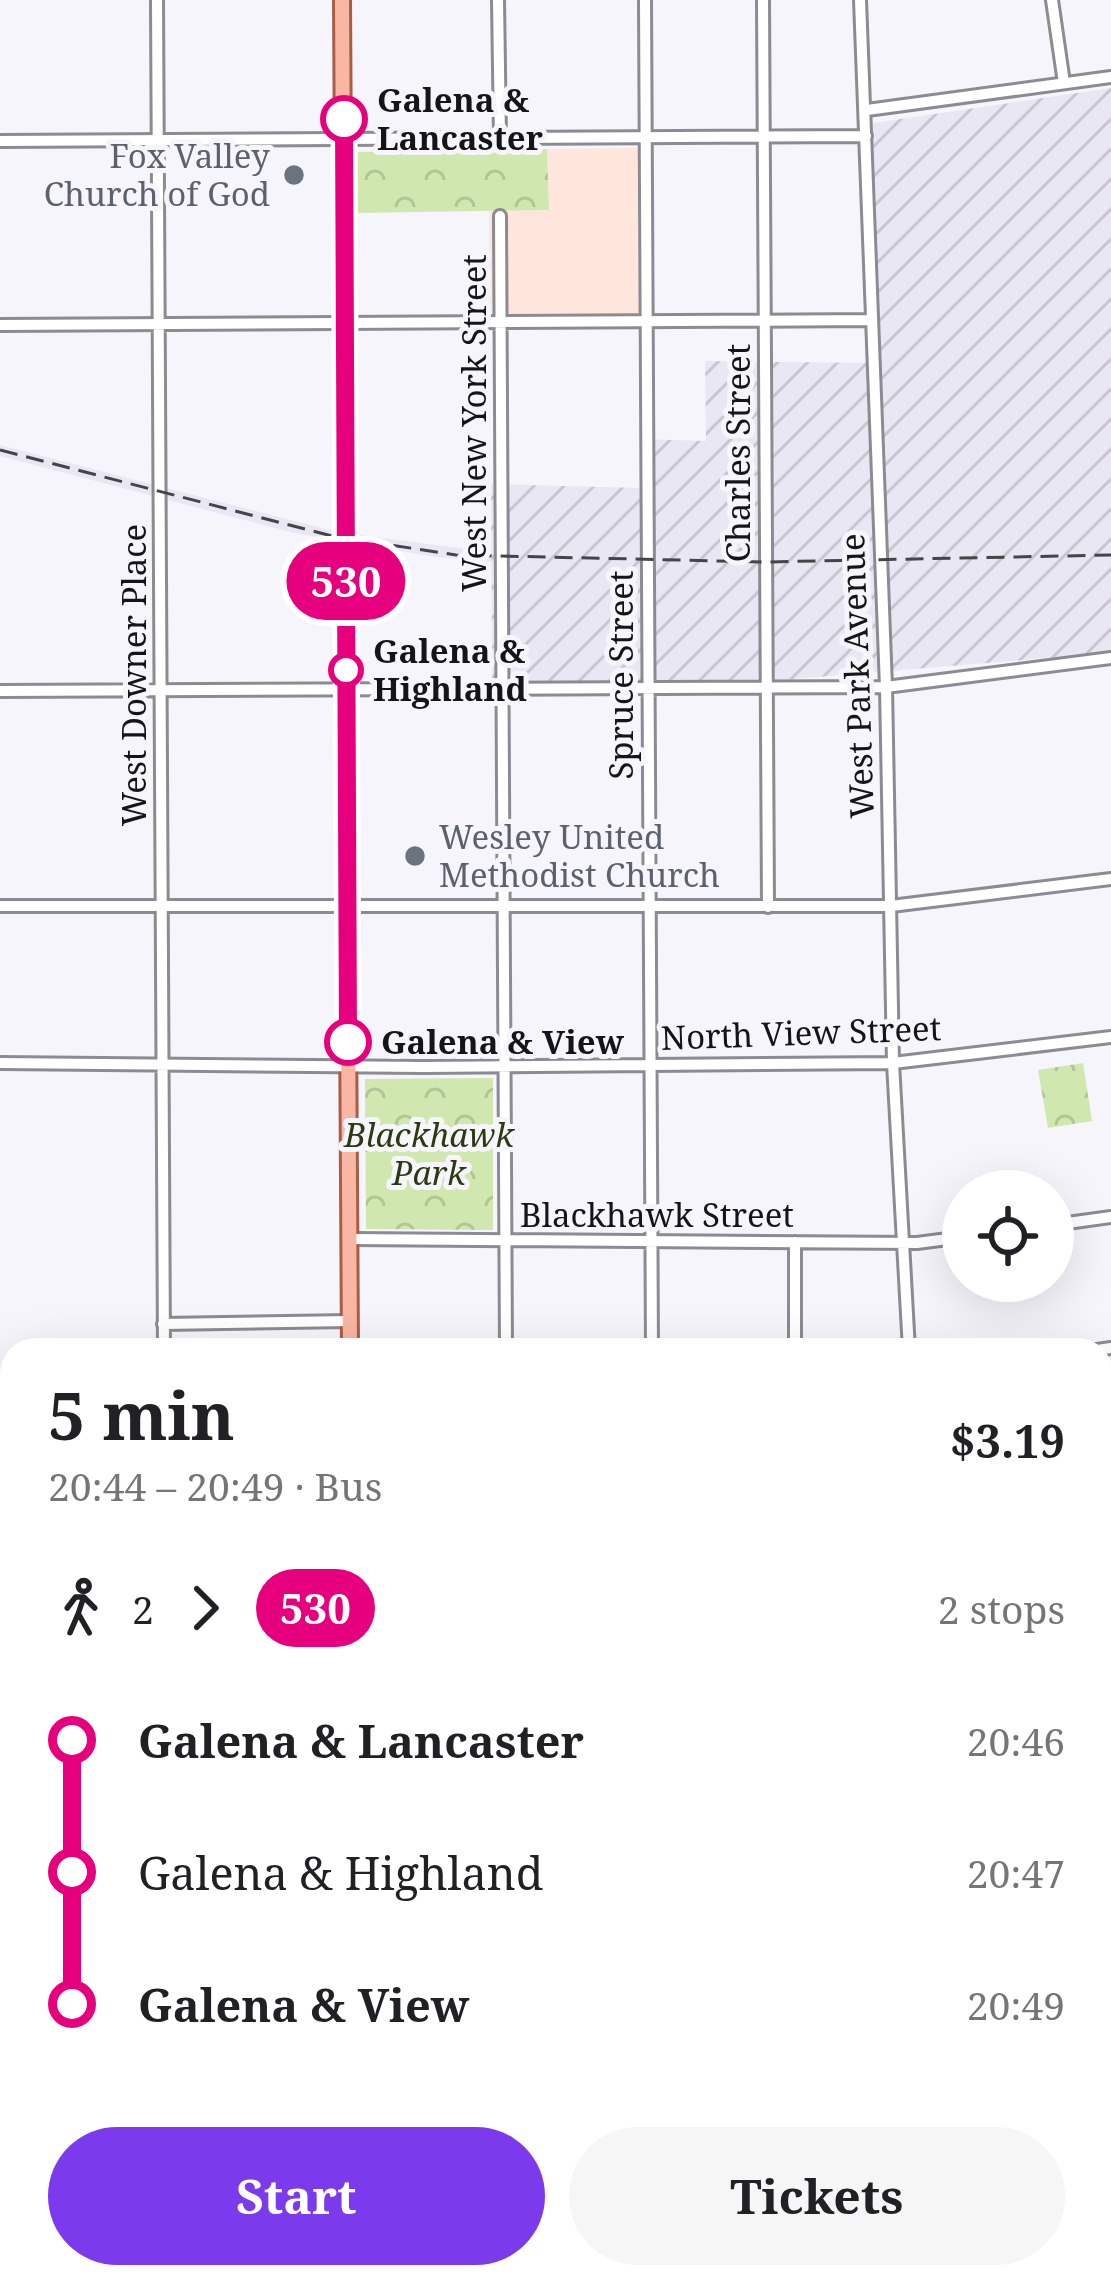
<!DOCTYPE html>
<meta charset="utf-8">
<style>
body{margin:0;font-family:"Noto Serif",serif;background:#f6f6f6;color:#202124;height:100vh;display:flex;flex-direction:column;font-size:45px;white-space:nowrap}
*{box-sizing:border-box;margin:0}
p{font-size:39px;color:#757577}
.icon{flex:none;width:66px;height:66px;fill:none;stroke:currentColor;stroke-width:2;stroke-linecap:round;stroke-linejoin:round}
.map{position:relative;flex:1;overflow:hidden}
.sheet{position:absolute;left:0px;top:1338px;width:1113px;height:951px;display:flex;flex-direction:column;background:#fff;border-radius:36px 36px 0 0;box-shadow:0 12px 48px #0002}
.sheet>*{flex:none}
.badge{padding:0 24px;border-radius:39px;font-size:42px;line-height:78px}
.fabs{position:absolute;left:942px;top:1170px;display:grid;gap:24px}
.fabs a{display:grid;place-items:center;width:132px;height:132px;border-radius:50%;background:#fff;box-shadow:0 12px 48px #0002;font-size:60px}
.map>.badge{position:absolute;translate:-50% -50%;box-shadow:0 0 0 6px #fff}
.legs{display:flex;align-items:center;gap:18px;height:132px;padding:0 48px;font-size:39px}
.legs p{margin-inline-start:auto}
.headline{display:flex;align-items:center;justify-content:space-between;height:204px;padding:0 48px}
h1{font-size:66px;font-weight:700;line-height:90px}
.cta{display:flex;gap:24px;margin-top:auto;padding:24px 48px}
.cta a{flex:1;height:138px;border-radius:72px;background:#7c3aed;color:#fff;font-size:48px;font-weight:700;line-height:138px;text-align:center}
.cta a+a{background:#f6f6f6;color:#202124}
ul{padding:0 48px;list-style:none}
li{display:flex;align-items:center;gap:42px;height:132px;font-size:45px}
li i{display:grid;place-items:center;width:18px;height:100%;margin:0 15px;background:currentColor}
li i::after{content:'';width:30px;height:30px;margin:-15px;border:9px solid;border-radius:50%;background:#fff}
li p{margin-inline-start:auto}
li:first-child i{background:linear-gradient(#0000 50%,currentColor 0)}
li:last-child i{background:linear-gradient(currentColor 50%,#0000 0)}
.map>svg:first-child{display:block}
.built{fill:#eae7f5}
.industrial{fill:url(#industrial-furrows)}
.education{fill:#fee6dc}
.park{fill:url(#park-crowns)}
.water{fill:url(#water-waves);stroke:#658ca8;stroke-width:3}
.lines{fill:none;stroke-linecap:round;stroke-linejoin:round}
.minor-casing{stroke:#8c8b91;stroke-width:16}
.major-casing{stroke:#a75e49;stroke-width:20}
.minor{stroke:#fff;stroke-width:10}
.major{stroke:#f9b6a2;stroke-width:14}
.rail{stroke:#454448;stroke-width:3;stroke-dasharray:18 9;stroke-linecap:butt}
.line-1-casing{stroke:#fff;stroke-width:27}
.line-1{stroke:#e6007e;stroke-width:18}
.stop-1-dot{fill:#fff;stroke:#e6007e;stroke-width:6}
.worship-dot{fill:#6b7280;stroke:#f6f5fc;stroke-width:4.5}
.labels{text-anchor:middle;stroke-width:10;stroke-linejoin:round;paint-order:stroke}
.stop-label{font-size:33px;font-weight:bold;fill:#151517;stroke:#f6f5fc;text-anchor:start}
.worship-label{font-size:33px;fill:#5b616d;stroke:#f6f5fc;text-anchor:end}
.street-label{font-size:33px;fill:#151517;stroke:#f6f5fc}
.park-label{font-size:33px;font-style:italic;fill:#2b3a10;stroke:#f6f5fc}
</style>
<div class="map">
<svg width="1111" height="2287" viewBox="0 0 1111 2287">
<defs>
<pattern id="industrial-furrows" width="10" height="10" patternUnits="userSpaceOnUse" patternTransform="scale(3)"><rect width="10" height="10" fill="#eae7f5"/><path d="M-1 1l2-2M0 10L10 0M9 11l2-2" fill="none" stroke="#c8c5d1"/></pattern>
<pattern id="park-crowns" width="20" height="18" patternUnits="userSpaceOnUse" patternTransform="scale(3)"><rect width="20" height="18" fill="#d0e7af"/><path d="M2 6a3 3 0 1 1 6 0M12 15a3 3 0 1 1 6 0" fill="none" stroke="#b2c596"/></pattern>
<pattern id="water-waves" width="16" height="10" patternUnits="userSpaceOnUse" patternTransform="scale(3)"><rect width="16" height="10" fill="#87bfe6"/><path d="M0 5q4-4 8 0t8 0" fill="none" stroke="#74a3c5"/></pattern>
</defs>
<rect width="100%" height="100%" fill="#f6f5fc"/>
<path class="built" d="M0,445L337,532L519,556L495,562L436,557L294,533L0,456Z
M0,1616L12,1626V1683L0,1698Z
M12,1699V2128L0,2119V1714Z
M0,2200L12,2212V2277H94L112,2287H0Z
M192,2277H591L586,2287H201Z
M654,2277H755L751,2287H677Z"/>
<path class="industrial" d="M1111,88V653L756,682L492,683L491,484L641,488L640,439L706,441L705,361L875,363L873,123Z"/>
<path class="education" d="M640,148V316L490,319L489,211L549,210L547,149Z
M1111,1858V1971L1101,1972V1861Z"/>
<path class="park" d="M547,149L549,210L355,213L353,152Z
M1083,1063L1092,1121L1048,1128L1038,1070Z
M493,1078V1230L366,1229L365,1079Z
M755,2277H896L916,2287H751Z"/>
<path class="water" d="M0,2119L12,2128V2212L0,2200Z
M94,2277H192L201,2287H112Z"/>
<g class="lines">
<g class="minor-casing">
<path id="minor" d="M157,0L164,1350
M498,0L500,137
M645,0L652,1350
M763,0L768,907
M860,0L886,687L893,1063L909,1350
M1052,0L1064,83
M867,110L1111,77
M0,141L866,136
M500,216L506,1350
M0,325L871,320
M0,691L886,687L1111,658
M0,906H891L1111,879
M0,1063L424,1067L893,1063L1111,1037
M1053,1225L1111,1217
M350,1239L917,1243L963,1237
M795,1242V1350
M163,1324L350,1321
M1097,1350L1111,1348
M0,1414L12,1413
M1101,1509L1111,1507
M0,1540L12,1551
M1101,1683L1111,1682
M0,1713L12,1696
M1101,1847L1111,1845
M0,1851L12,1861
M0,1962L12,1971
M1101,1986L1111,1984
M0,2035L12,2014
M0,2071L12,2080
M1101,2128L1111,2127
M0,2250L12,2260
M32,2277L44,2287
M491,2277L514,2287
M584,2287L589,2277
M744,2287L749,2277"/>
</g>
<g class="major-casing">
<path id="major" d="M342,0L350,1350
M0,1742L12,1751
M929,2277L952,2287
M89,2287L94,2277
M267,2287L272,2277"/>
</g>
<use href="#minor" class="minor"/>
<use href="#major" class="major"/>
<path class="rail" d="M0,450L332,536L456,555L765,562L1111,555"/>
</g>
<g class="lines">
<g class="line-1-casing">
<path id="line-1" d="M344,119L348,1042"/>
</g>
<use href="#line-1" class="line-1"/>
</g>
<g class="stop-1-dot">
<circle cx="344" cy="119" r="21"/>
<circle cx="346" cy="670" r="15"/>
<circle cx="348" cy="1042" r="21"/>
</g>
<g class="worship-dot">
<circle cx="294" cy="175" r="12"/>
<circle cx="415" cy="856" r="12"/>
</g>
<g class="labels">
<g class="stop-label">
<text x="377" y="112">Galena &amp;<tspan x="377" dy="38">Lancaster</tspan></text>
<text x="373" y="663">Galena &amp;<tspan x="373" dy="38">Highland</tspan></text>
<text x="381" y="1054">Galena &amp; View</text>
</g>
<g class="worship-label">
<text x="270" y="168">Fox Valley<tspan x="270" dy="38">Church of God</tspan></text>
<text x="439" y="849" text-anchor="start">Wesley United<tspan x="439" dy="38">Methodist Church</tspan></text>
</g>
<g class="street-label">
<text transform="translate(474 423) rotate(-90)" y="12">West New York Street</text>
<text transform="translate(738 453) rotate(-90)" y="12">Charles Street</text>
<text transform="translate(134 675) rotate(-90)" y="12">West Downer Place</text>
<text transform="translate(621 675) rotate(-90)" y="12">Spruce Street</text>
<text transform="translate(857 676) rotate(-92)" y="12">West Park Avenue</text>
<text transform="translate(801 1033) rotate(-2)" y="12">North View Street</text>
<text x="657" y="1227">Blackhawk Street</text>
</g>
<g class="park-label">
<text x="429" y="1147">Blackhawk<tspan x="429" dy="38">Park</tspan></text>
</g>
</g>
</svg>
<div class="fabs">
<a><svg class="icon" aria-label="locate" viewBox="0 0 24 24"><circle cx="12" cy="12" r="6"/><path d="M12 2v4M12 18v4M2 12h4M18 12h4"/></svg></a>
</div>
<b class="badge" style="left:346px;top:581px;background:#e6007e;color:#fff">530</b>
<section class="sheet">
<div class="headline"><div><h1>5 min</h1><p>20:44 – 20:49 · Bus</p></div><b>$3.19</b></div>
<div class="legs"><svg class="icon" aria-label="walk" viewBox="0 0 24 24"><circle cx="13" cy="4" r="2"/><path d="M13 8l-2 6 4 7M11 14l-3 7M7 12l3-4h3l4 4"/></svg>2<svg class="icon" aria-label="forward" viewBox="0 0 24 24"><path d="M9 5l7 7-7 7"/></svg><b class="badge" style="background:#e6007e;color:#fff">530</b><p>2 stops</p></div>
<ul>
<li><i style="color:#e6007e"></i><b>Galena &amp; Lancaster</b><p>20:46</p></li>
<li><i style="color:#e6007e"></i><span>Galena &amp; Highland</span><p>20:47</p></li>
<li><i style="color:#e6007e"></i><b>Galena &amp; View</b><p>20:49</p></li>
</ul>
<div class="cta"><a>Start</a><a>Tickets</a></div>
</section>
</div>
